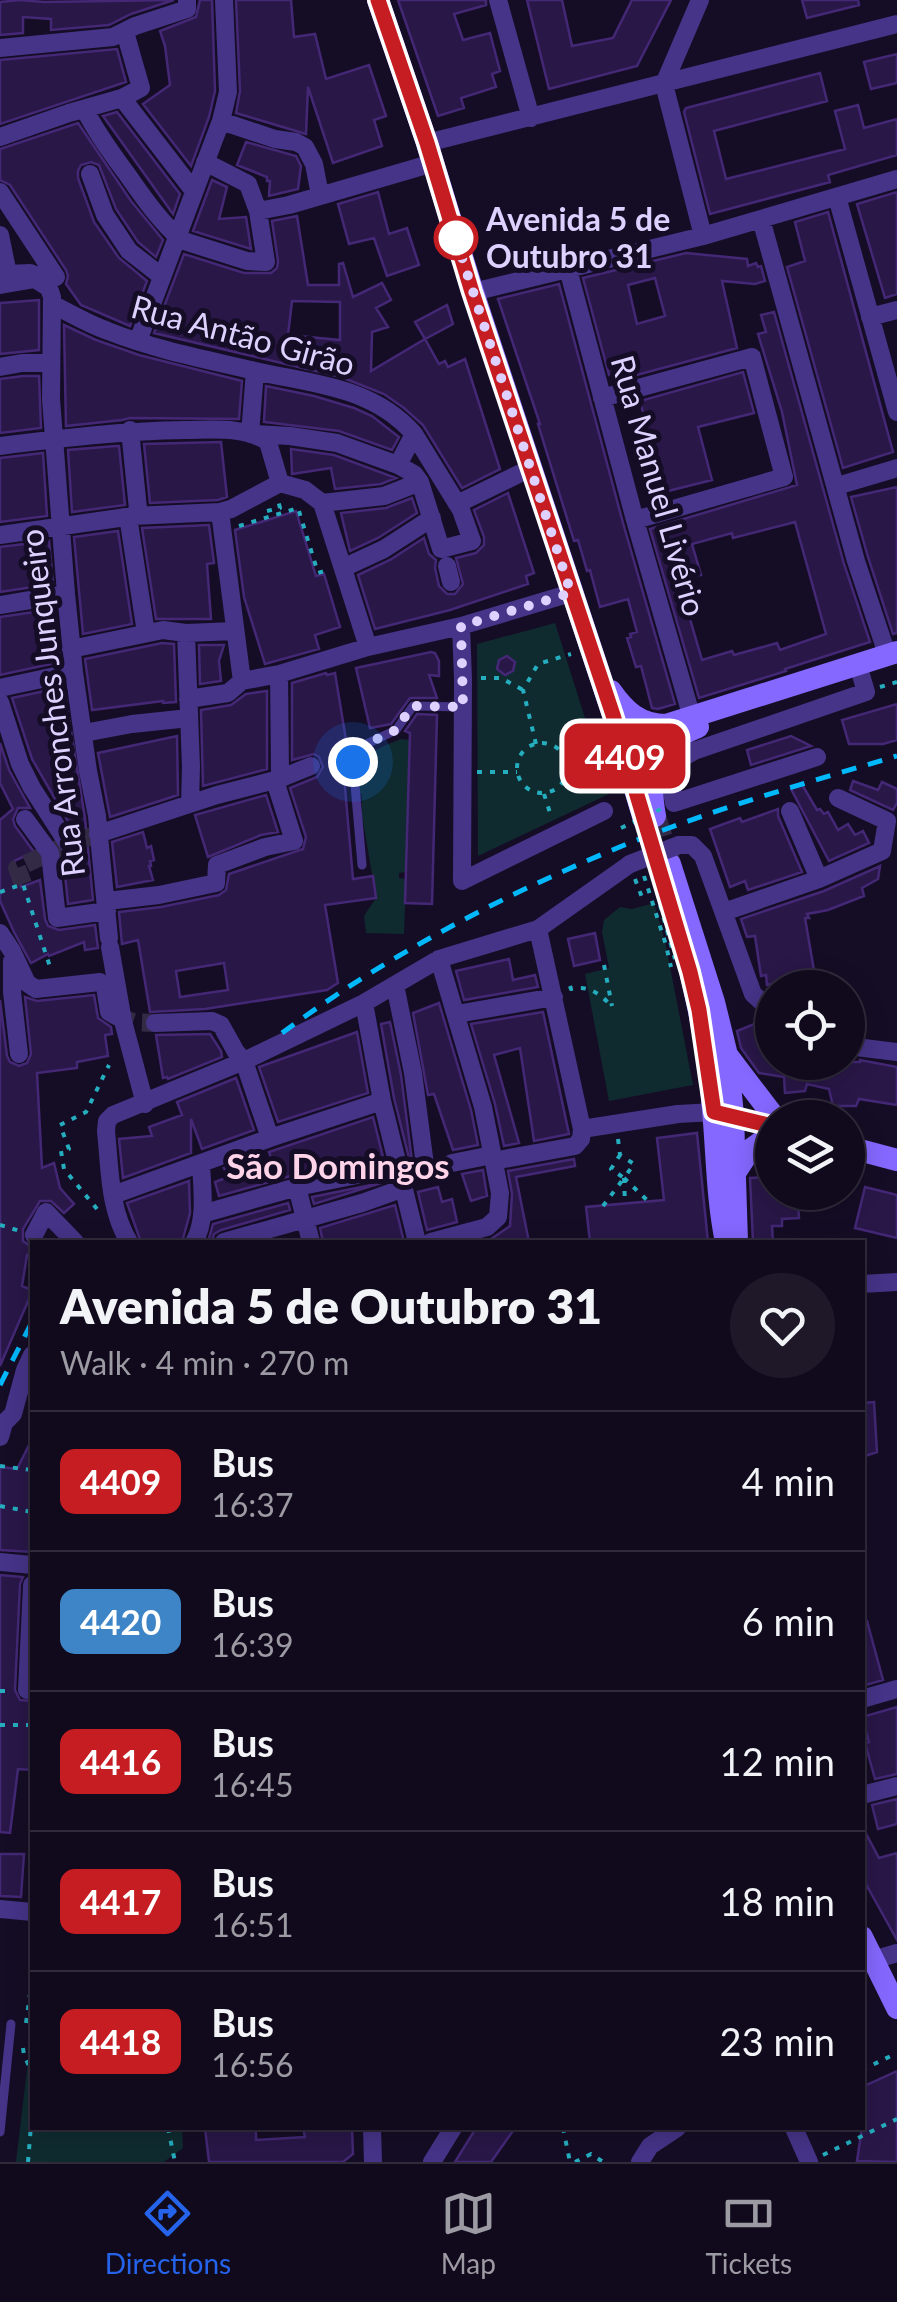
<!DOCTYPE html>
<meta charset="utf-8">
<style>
body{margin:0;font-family:Lato,sans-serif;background:#1e1829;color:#f1f3f6;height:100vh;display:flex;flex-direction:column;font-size:38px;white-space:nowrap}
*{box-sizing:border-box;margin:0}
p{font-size:32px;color:#9c9aa3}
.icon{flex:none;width:55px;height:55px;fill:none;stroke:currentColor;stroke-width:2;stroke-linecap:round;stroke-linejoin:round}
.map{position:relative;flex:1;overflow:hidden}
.details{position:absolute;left:30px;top:1240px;width:835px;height:890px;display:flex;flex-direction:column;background:#100a1c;border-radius:0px;box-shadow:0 5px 25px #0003,0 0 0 2px #302b3b}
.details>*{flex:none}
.badge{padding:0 20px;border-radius:15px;font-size:35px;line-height:65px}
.buttons{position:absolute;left:755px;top:970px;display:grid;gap:20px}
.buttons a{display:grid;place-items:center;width:110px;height:110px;border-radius:50%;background:#100a1c;box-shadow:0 5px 25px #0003,0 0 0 2px #302b3b;font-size:50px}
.you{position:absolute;width:50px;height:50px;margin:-25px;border:8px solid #fff;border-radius:50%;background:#1a73e8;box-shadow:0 0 0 15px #1a73e833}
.map>.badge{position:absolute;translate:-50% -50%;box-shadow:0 0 0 5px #fff}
.round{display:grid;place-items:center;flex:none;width:105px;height:105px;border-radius:52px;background:#1e1829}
.head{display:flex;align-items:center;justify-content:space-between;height:170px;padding:0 30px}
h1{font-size:48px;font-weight:800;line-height:75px}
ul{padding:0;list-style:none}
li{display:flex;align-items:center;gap:30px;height:140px;padding:0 30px;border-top:2px solid #302b3b}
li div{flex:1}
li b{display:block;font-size:38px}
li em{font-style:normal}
li .badge{min-width:110px;font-weight:700;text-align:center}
.tab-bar{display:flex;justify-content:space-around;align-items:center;height:140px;border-top:2px solid #302b3b;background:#100a1c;font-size:28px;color:#9c9aa3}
.tab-bar a{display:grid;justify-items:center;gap:5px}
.tab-bar .selected{color:#2563eb}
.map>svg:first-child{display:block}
.green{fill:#0f2b30}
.building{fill:#291748;stroke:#442876;stroke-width:2.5;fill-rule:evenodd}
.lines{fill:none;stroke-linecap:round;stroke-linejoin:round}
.street-tunnel{stroke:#332a46;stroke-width:18;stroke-dasharray:18 9;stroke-linecap:butt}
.secondary-tunnel{stroke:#332a46;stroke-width:22;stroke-dasharray:22 11;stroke-linecap:butt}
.path{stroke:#25aebf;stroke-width:4;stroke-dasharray:5 8;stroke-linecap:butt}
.lane{stroke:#453488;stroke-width:9}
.street{stroke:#453488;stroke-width:18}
.secondary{stroke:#8568ff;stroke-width:22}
.rail{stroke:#00b9fc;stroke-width:5;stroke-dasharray:15 12;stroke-linecap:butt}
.path-bridge{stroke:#25aebf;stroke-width:4;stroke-dasharray:5 8;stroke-linecap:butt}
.street-bridge{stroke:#453488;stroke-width:18}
.line-casing{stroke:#fff;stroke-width:22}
.line{stroke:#c61d23;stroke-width:15}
.walk{stroke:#ded1ff;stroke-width:10;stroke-dasharray:0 18}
.stop-dot{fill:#fff;stroke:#c61d23;stroke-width:5}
.labels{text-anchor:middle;stroke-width:10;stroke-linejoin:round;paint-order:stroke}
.stop-label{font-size:32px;font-weight:bold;fill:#ded1ff;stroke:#150d25;text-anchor:start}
.street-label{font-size:32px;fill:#ded1ff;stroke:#150d25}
.neighbourhood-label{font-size:35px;font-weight:bold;fill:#ffd3e8;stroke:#150d25}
</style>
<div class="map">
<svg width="897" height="2162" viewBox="0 0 897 2162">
<rect width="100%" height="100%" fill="#150d25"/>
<path class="green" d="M555,623L609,794L478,856L477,644Z
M401,739L410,740L406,872L399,873V878L406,879L404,934L366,933L364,916L376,898L362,815V795L359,791C359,756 371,750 401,739Z
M654,903L665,941L693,1085L609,1101L585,974L609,968L602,932L604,920L620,907L632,909Z
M32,2027V2128H182L183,2148L164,2162H16Z"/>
<path class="building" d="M20,0L44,2L174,0L131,14L109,25L51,30V19L23,17V33L0,35V2Z
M200,0H212L215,91L209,117L191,166L143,104L170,85L165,46L160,31L196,17Z
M236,0H291L294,37L315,34L326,79L369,65L386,116L374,120L382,146L333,163L308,87L306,134L236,113L240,91Z
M398,0H486V5L454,14L463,40L490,33L500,71L492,74L496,87L461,98L464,108L438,116Z
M527,0H562L572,46L613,38L632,0H671L637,66L549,89Z
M802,0H858L859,5L807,18Z
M117,49L126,82L0,124V60Z
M897,54V83L871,89L864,62Z
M820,73L827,101L714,131L726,179L845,149L835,111L858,105L864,128L897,119V155L828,175L830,182L710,214L684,112L686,108Z
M117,112L180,194L173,214L103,116Z
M78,123L131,201L163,240L156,257L138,242L116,209L99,165L91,162L81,165L78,171V178L94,222L119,258L147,281L130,326L81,305L66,284L68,276L66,270L10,185L0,180V149Z
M246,142L296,156L301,166L298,189L269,196L270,181H267V177L237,165Z
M212,180L227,187L219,219L246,217L251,249L193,231Z
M378,192L389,234L407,228L419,265L387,276L374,238L349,244L338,204Z
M897,192V294L885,298L857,204Z
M828,212L893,452L843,468L787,267L805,261L795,222Z
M297,216L308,285H339V264L343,263L353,297L382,283L391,300L376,308L388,327L372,332L371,371L425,339L439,364L445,361L448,367L465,359L500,469L462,488L423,425L404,408L384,394L341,377L154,333L184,254L244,273H271L277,268L278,261L272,221ZM292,301L340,302V340L288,335Z
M686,253L747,259L748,266L756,263L758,267L761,266L765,281L755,284L722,281L737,348L633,376L631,369L609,375L583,278ZM655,278L665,316L637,324L628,285Z
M559,284L623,523L675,704L658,709L652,708L641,666L636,667L627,638L631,637L630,634L637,632L628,599L600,607L590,570L587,571L578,540L574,541L538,424H540L498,299Z
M39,300V350L0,354V303Z
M447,305L453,324L425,339L415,322Z
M774,312L844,564L870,642L785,669L786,671L699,698L650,529L797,485L782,412L758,334L766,332L761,315ZM795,522L826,634L780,650L777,643L734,655L732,651L702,660L679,581L701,575L692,544L732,533L733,538Z
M64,325L96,340L139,355L242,381L239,419L130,418L122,420L66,426Z
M743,372L754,413L698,427L712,480L664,492L640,401Z
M23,376H39L41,428L0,433V379Z
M266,386L314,396L354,408L372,416L399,437L392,450L339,431L264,422Z
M221,442L227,497L218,500L150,503L144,444Z
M116,446H119L125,505L72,512L68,450Z
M291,449L334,455L396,478L381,484L335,489L331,468L292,474Z
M43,453L47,516L0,522V458Z
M897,487V633L893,634L868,557L851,497Z
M508,493L534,573L526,576L528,584L450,610L375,629L358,575L390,560L424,538L429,554L436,560L435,568L439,586L447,594H455L463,584L456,558L476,553L484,545V537L474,510Z
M412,498L417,513L378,538L350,551L341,513L386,508Z
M296,511L316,576L324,574L340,627L315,635L319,649L265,664L244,597L235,530Z
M209,525L214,563L207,564L211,619H156L142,528Z
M118,531L132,624L83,634L74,537Z
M49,541L53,584L0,592V547Z
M55,609L60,662L0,675V617Z
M162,643L174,644L176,702L163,703V701L92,710L85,659Z
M199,645H224L219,661L221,681L200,684Z
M431,652L435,653L439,661V676L429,675L437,698H410L391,724L370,728L356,668Z
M507,656L515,662L513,671L505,675L497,669L499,660Z
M326,673L327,675L335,673L346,740L341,742L353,879L373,876L376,898L325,905L338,983L327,990L205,1009L150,1012L138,940L122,944L119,912L161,907L219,895L226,890L229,874L303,849L306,837L290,788L317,777L323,767L319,757L314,754L292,760V683ZM224,963L228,990L180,997L176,971Z
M64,687L85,818L93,900L68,904L63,855L70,856L76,854L80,842L32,759L12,698Z
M267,691V769L203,786L201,710L231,705L246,694Z
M897,704V740L883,744H849L842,720Z
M417,714L437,715L432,904L405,903L410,733L405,731Z
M177,736L178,795L110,817L98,753Z
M791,736L811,746L751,765L747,750Z
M0,743L9,770L30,808H18L13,819L15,826L34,852L14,861L21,887L40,880L45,919L48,926L59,930L95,925L98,948L85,950L84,942L49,956L48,954L31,963L14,932L0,901V820L13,809L0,783Z
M853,781L878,790L882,782L897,789V803L893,810L850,790Z
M801,783L817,810L820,809L824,814L828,812L838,830L848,824L855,835L863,831L869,843L829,861L791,789Z
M266,795L278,832L261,835L208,857L195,815Z
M778,809V816L802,872L748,890L745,881L730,887L710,829L740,818L742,822Z
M143,832L147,848L151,846L154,860L150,861L151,866H149L153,880L117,887L112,842Z
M880,866L878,879L862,888L864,896L828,910L807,914L809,918H805L817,988H781L780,982L767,985L766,975L761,976L755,936L747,937L741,919L824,891Z
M595,933L600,960L574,966L568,939Z
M509,959L513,980L535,975L538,987L464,1000L456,971Z
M94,995L98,1018L111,1027L112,1034L105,1035L108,1056L77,1062V1068L37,1073L42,1168L54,1163L60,1188L74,1204L64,1213L51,1201H40L23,1229V1241L32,1247V1257L27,1255L22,1286L32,1290V1292L0,1366V1000L7,1056L10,1062L19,1066L27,1063L31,1054L25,997L37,1001Z
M439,1003L471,1110L478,1145L453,1150L434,1094L428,1095L413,1013Z
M543,1012L569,1134L534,1141L520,1048L494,1055L519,1143L504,1146L495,1104L471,1024Z
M764,1020L772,1023V1062H860V1060L897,1067V1105L859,1099L856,1106H833L829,1089L807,1084L805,1091L785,1093L784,1077L759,1073L741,1048L737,1031Z
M390,1022L401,1075L412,1161L410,1162L394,1098L381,1024Z
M357,1032L368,1093L278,1122L259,1067Z
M210,1034L221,1051L222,1057L168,1079L167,1077L163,1078L156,1035Z
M236,1078L254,1130L202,1149L191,1119V1153L123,1178L119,1139L152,1136L149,1127L182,1115L177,1102Z
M373,1117L383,1157L294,1175L219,1196L215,1182L228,1177L224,1168L241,1162L244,1171L272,1161L269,1152Z
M697,1133L708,1242H590L586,1207L664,1200L657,1138Z
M574,1159L575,1166L516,1177L529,1242H477L491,1239L510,1226L512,1194L508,1171Z
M483,1170L487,1196L471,1201L462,1174Z
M772,1177V1192H797L799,1218L782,1219V1226H772L773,1242H753L750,1178Z
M189,1181L190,1213L182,1242H141L127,1203Z
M381,1183L314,1204L312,1197Z
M438,1187L442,1202L452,1199L457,1222L427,1230L418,1192Z
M865,1187L897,1195V1238L855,1228Z
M288,1203L290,1210L221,1230L214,1234L212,1242H208L213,1224Z
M395,1205L404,1242H323L320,1228Z
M874,1402L877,1452L862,1457V1403Z
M32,1439V1552L0,1550V1467L17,1469Z
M0,1575L23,1577L20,1584L15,1690L20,1700L32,1701V1770L18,1769L10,1833L0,1832Z
M867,1621L883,1680L862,1686V1622Z
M897,1707V1774L875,1779L865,1743L869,1742L862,1717Z
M897,1799V1824L878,1829L872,1805Z
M862,1826L879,1858L897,1853V1940L862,1877Z
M0,1854H24L21,1897L0,1896Z
M897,2071V2162L857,2161L862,2128V2087Z
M205,2128H256V2140L305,2137L303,2128H352L353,2154L343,2162H209Z
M476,2128H515L491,2162H455Z"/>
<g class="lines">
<path class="street-tunnel" d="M23,884L17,868L68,844L98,834
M116,1016L133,1022L155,1023"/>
<path class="secondary-tunnel" d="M655,816L670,864"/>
<path class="path" d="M267,511L280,508L278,500
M239,526L298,508L318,573L324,571
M481,678H501L523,690
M880,687L897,682
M517 768a25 25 0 1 1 50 0a25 25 0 1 1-50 0Z
M536,744L523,690L538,664L571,654
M565,756L599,743
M477,772H517
M544,794L551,816
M644,876L666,945L671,967
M635,879L643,900
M0,892L23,884L51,970
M660,905L675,959
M604,965L612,1006
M570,986L571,989C590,985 599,994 612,1006
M618,1139L620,1155L634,1164L624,1178L611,1169L620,1155
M624,1178L649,1202
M624,1178L625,1204
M603,1206L624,1178
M97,1209L64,1169L61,1151L69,1149L60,1125L86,1112L109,1065
M0,1225L20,1231
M0,1466L32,1470
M0,1506L32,1512
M0,1691H12
M0,1725H32
M26,2023L32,1979
M23,2048L24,2055L32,2073
M862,2070L897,2053
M168,2128L175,2162
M563,2128L570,2162
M823,2155L897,2119
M28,2162L32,2113
M575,2162L591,2154L603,2162"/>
<path class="lane" d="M362,865L353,762L360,747L396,730L413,706L463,707
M0,2132L11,2024"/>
<path class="street" d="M498,0L531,118
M0,48L113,37L135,26L187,9V0
M664,84L703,236
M664,84L700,0
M122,98L193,190
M85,110C97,134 113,155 129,177C145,200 160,221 181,240L247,261L266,262L258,211L289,205L433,163
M221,121L275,139L296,142L305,147L314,164L320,195
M0,137L69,113L122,98L141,88L125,32
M427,143L897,24
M205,162L248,184L258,211
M90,174L105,215L129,251L161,276
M0,192L56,277L48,280L30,273L8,274L0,235
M837,197L897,412
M761,219L856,561L887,654
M568,269L635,520L692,718
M0,285L35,279L49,288L52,297L51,399L66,594L74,672L88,771L97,816L109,938
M473,292L703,236L897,179
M52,304C70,313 88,324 108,331C153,349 204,359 251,370C309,384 371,385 414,434
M870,317L897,310
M138,341L221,121L228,92L224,0
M0,367L22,363H50
M602,398L752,357L784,477L635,520
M130,430L138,509L129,523L146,633
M250,434L255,371
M255,434L290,436L337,443L398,465
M414,434L461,510L472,541L441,549L420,482L414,474L398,465Z
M0,446C62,438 122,431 185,430C211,430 245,426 268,442L280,483
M837,486L897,468
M322,503L384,496L420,482
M457,504L531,468
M220,512L242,681
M0,535L133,516L220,512L231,509L280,483L305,490L322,503L368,647
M447,566L451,582
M343,568L384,549L432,518
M0,605L66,594
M461,626L463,679L462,881L604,811
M186,633L191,767L190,804
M71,649L163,630L186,633L235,631
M0,688L74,672
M188,699L228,693L242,681L279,674L368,647L461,626L571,593
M0,702L20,764L32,788L68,844
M84,733L132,724L189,718
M817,757L674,803C669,773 665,767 694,751L866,692L861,675
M790,811L819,879
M25,819L50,853L57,918L107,911
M98,834L217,795L279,779L311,766
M679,845H692L703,856L753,994L772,1011
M630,864L538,929L582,1129L678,1114L714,1112
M107,901L159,895L216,883L217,865L265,847L294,841L277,787L280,772L279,674
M724,912L819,879L882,851L887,821L838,798
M0,933L12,951L27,983L36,989L100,982L105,987L109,1012L116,1016
M110,947L123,1021L145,1104
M12,961V992L19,1054
M395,985L413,1073L425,1165L420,1172L402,1177
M364,1003L382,1101L417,1242
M457,1014L554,997
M155,1023L212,1021L221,1025L236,1052L244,1061L270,1138
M848,1046L897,1052
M493,1161L575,1146L581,1139L582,1129
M452,1163L492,1155
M297,1187L311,1242
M113,1195L270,1138L382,1101
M202,1214L297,1187L397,1167
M34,1235L46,1212L75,1242
M129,1242C109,1209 110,1169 106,1131L107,1121L113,1115L244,1061L364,1003L439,959L538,929
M194,1242C207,1220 202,1189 201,1163
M224,1242L362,1203L404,1188
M431,1242L487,1227L498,1217L500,1193L483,1107L439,959
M862,1284L897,1282
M0,1437L4,1423L13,1414L25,1370L32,1355
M0,1562L32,1565
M32,1585L27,1690L32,1685
M862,1699L897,1689
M862,1795L897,1786
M0,1909L32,1912
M873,1960L897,1953
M372,2128L373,2162
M794,2128L809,2162
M432,2162L453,2128
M640,2162L650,2146L677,2128"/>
<path class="secondary" d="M378,0L427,143L473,292L613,715L644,820
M611,691C625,711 640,725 666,725L897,652
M655,816C647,771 653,745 698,727
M670,864L714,1002L727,1055L733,1115L737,1242
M690,971C701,1017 710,1063 713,1110C717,1154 717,1199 726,1242
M727,1055L775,1118
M848,1147L897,1160
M735,1173L750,1150L772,1134
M862,1937L897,2008"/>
<path class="rail" d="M282,1033C386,956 503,895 622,846C711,810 805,783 897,756
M0,1385L32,1322"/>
<path class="path-bridge" d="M621,828L665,807"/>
<path class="street-bridge" d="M630,864L679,845"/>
</g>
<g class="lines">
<g class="line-casing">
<path id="line" d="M378,0L427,143L472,292L613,715L690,972L699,1010L714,1112L772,1126"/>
</g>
<use href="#line" class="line"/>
<path class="walk" d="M353,762L360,747L396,730L412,706L463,707L461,626L571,593L454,233L456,238"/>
</g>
<circle class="stop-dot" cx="456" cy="238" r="20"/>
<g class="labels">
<g class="stop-label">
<text x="486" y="231">Avenida 5 de<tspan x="486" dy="37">Outubro 31</tspan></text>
</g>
<g class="street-label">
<text transform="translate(243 336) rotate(15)" y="11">Rua Antão Girão</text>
<text transform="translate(658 486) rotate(74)" y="11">Rua Manuel Livério</text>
<text transform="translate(53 703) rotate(-97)" y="11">Rua Arronches Junqueiro</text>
</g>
<g class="neighbourhood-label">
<text x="338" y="1179">São Domingos</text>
</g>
</g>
</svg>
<div class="buttons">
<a><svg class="icon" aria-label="locate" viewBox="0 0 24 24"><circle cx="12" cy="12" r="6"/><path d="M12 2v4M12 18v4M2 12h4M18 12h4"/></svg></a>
<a><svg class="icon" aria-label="layers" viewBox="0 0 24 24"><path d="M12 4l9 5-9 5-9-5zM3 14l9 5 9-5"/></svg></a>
</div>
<div class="you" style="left:353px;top:762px"></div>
<b class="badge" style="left:625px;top:756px;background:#c61d23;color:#fff">4409</b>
<section class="details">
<div class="head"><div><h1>Avenida 5 de Outubro 31</h1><p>Walk · 4 min · 270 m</p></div><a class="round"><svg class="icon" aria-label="heart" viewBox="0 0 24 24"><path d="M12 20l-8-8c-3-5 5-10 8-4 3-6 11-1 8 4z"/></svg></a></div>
<ul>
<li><span class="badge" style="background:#c61d23;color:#fff">4409</span><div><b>Bus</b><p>16:37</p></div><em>4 min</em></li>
<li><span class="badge" style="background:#3d85c6;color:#fff">4420</span><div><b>Bus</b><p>16:39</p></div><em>6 min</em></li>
<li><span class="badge" style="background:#c61d23;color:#fff">4416</span><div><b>Bus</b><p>16:45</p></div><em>12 min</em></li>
<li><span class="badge" style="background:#c61d23;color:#fff">4417</span><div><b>Bus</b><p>16:51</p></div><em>18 min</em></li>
<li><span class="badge" style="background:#c61d23;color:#fff">4418</span><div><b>Bus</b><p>16:56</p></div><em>23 min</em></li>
</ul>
</section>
</div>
<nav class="tab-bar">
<a class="selected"><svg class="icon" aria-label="directions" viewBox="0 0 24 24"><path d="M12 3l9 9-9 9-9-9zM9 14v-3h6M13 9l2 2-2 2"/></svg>Directions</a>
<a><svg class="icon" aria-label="map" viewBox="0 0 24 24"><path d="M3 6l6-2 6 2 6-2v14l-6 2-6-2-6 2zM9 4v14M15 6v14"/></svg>Map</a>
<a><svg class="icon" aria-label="tickets" viewBox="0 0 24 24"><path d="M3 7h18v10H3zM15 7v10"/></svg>Tickets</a>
</nav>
